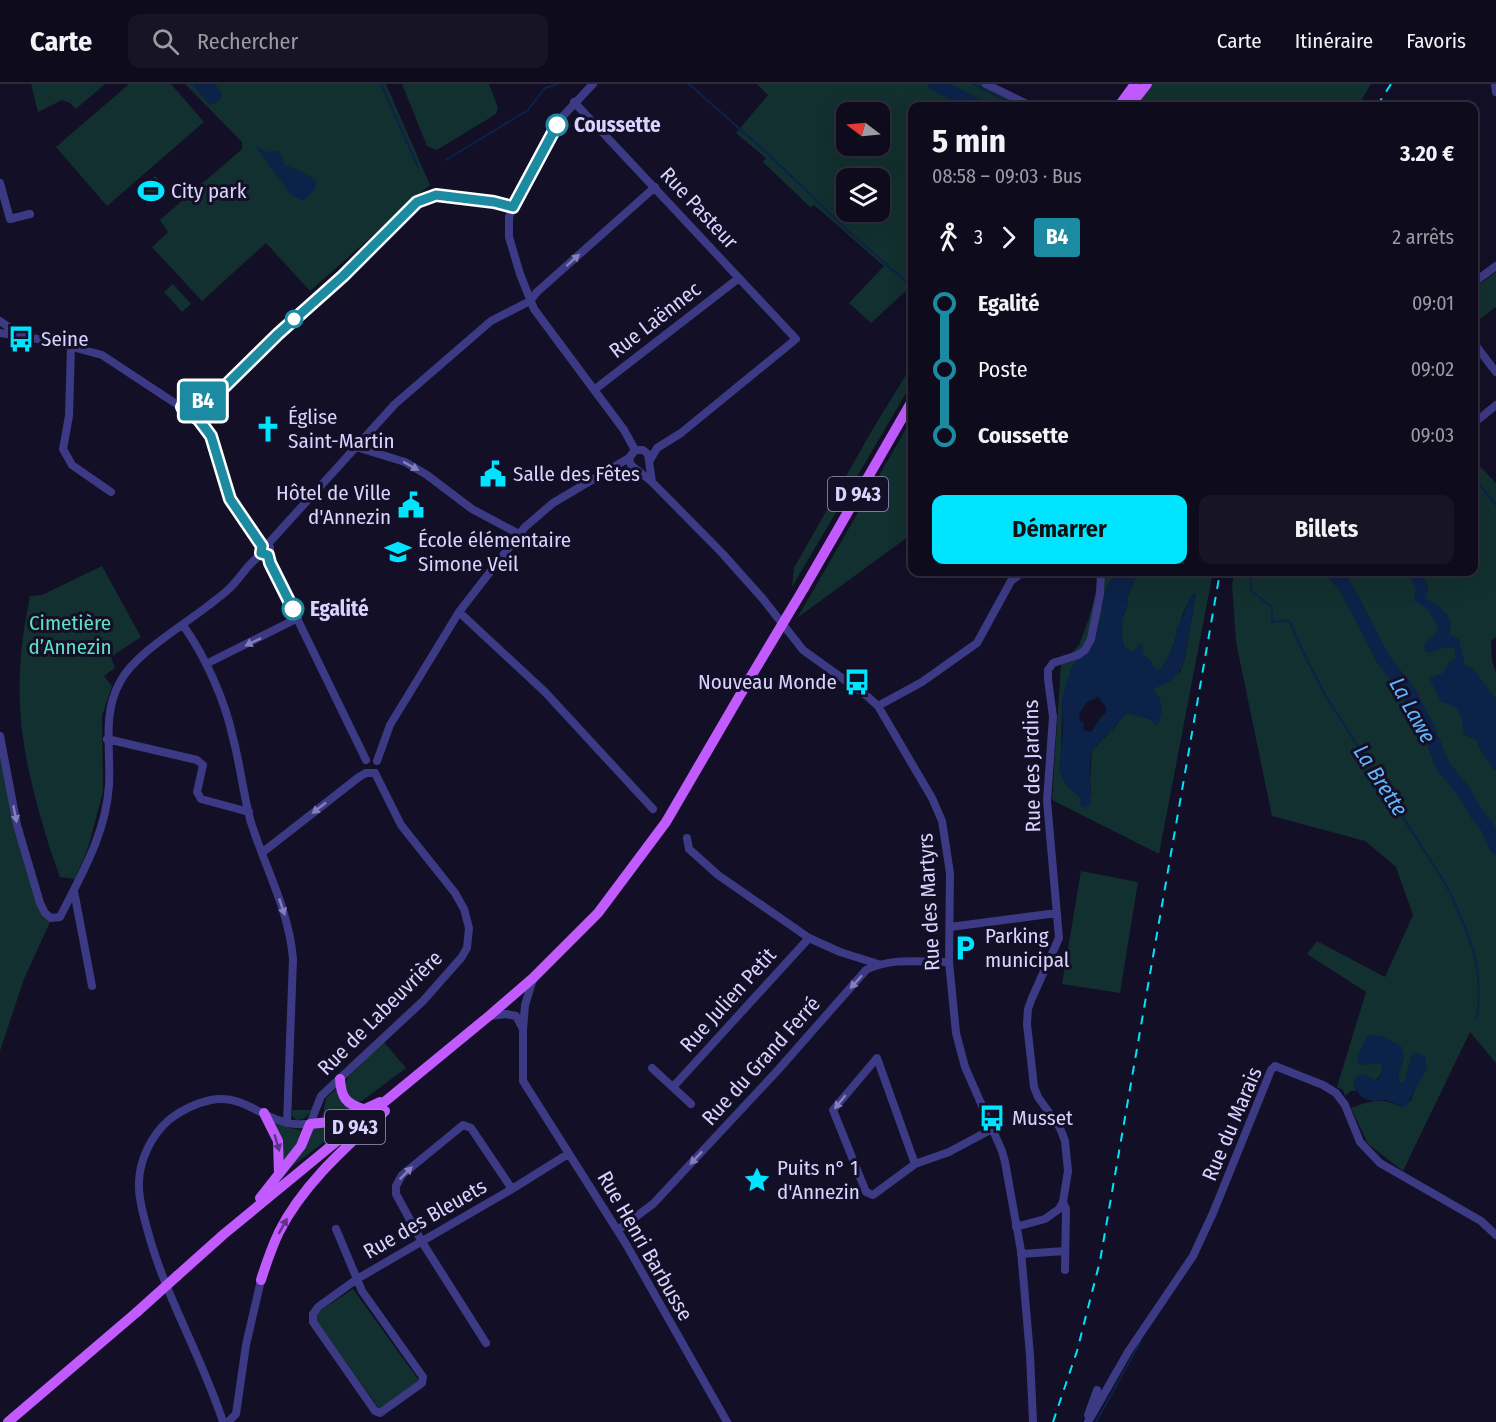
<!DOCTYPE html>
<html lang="fr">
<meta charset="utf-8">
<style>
body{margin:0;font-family:"Fira Sans Condensed",sans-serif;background:#171425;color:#f1f3f6;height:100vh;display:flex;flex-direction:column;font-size:22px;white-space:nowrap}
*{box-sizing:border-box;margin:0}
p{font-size:20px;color:#9b9ba3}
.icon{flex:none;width:33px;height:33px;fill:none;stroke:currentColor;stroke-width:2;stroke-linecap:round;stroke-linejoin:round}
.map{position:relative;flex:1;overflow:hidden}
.panel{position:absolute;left:908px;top:18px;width:570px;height:474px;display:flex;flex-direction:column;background:#0e0b1c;border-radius:12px;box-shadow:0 6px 24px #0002,0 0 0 2px #2e2b3b}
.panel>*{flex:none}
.badge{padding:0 12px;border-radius:4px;font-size:21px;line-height:39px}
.needle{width:39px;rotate:286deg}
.tools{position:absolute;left:836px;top:18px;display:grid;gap:12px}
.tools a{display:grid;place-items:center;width:54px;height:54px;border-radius:12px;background:#0e0b1c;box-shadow:0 6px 24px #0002,0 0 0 2px #2e2b3b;font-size:30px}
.map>.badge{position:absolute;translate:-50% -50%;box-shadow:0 0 0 3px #fff}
.legs{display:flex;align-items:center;gap:9px;height:66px;padding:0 24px;font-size:20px}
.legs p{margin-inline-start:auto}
.head{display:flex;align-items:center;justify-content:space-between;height:102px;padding:0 24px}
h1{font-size:33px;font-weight:700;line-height:45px}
.cta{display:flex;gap:12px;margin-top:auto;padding:12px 24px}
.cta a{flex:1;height:69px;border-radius:12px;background:#00e5ff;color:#111;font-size:24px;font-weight:700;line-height:69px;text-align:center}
.cta a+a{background:#171425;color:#f1f3f6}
ul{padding:0 24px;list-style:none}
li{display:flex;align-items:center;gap:21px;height:66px;font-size:22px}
li i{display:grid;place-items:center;width:9px;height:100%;margin:0 8px;background:currentColor}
li i::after{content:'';width:15px;height:15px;margin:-8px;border:4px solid;border-radius:50%;background:#0e0b1c}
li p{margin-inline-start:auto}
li:first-child i{background:linear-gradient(#0000 50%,currentColor 0)}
li:last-child i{background:linear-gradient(currentColor 50%,#0000 0)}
header{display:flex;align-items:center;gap:36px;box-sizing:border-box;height:84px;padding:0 30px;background:#0e0b1c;border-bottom:2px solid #2e2b3b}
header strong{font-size:28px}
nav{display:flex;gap:33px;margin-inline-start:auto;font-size:21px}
.search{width:420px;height:54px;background:#171425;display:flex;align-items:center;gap:15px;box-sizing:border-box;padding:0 21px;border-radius:12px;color:#9b9ba3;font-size:22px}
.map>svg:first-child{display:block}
.green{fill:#12302f;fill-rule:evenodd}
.water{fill:#0c2248;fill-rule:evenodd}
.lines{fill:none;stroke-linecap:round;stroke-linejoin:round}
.stream{stroke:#0c2248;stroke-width:2}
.river{stroke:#0c2248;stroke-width:14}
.minor{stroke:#3d3a85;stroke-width:8}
.major{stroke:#c25bff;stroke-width:10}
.rail{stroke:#00e5ff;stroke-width:2;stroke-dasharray:9 8;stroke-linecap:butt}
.major-bridge{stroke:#c25bff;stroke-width:10}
.oneway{fill:#837fbc}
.oneway2{fill:#623188}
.line-1-casing{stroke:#fff;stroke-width:14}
.line-1{stroke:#1c8aa1;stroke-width:9}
.stop-1-dot{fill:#fff;stroke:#1c8aa1;stroke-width:3}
.labels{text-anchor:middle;stroke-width:6;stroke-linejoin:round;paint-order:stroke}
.shield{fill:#130f26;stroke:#9e99be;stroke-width:1.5}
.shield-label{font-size:20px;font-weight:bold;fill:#d9d4ff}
.stop-label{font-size:21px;font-weight:bold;fill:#d9d4ff;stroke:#130f26;text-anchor:start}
.poi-label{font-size:21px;fill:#d9d4ff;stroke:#130f26;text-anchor:start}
.street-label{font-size:21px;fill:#d9d4ff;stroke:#130f26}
.park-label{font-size:21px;fill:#5fe0c0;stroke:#130f26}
.water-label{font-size:22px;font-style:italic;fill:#62b6ff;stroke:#130f26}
</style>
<header>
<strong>Carte</strong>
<div class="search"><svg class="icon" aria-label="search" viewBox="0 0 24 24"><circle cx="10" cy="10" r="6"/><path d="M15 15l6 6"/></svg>Rechercher</div>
<nav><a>Carte</a><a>Itinéraire</a><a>Favoris</a></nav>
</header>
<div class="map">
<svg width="1496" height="1338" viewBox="0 0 1496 1338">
<rect width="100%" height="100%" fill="#130f26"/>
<path class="green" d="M31,0H105L76,25L70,19L62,16L38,28Z
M129,0H171L204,38L107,122L56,63Z
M185,0H386L430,101L310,207L266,159L202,217L152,163L168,148L160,136L242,65V58Z
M402,0H489L498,24L496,30L437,66L427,62Z
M757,0H981L1024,22H912V208L908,205L871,239L849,219L884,182L814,121L810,123L763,78L766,74L736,49L768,11ZM846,28H879V62H846ZM846,94H879V128H846Z
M1151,0H1371L1358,22H1135Z
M155,92L166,102V105L148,121L137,111V108Z
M1496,188V223L1473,240V205Z
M173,200L191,220L182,228L164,208Z
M912,281V299L792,503L794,484L871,348Z
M912,334V450L797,534L813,507Z
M1473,375L1496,399V553L1491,557L1492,576L1496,589V979L1470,948L1403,1087L1368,1060L1351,1024C1373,1016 1380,1013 1402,1023L1411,1016L1418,998L1427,984L1412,972L1405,998L1401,999L1398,994L1404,972L1370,981L1380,979L1383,985C1377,1001 1370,997 1354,998L1356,1007H1351L1345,1012L1343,1006L1337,1003L1366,908L1307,870L1317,857L1385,893L1413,831L1396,783L1365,757L1272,732L1236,558L1232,501L1234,488H1473Z
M102,482L141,553L111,573L115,584L104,592L112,602L102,632L103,708L88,764L75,795L60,793C52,773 46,752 40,731C17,650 13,595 30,512L42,511Z
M1101,488H1117L1102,511V531L1093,558L1062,616L1061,691L1068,703L1081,714L1091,711L1090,696L1092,666L1114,644L1122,633L1128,629L1149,635L1157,641L1160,615L1152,605L1180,588L1184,578L1196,509C1192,515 1185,523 1183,529C1177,549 1173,569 1160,586L1154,585C1148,570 1139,571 1125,565C1122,555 1120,545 1123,534C1125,526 1129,521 1127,514L1138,488H1213L1159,770L1052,716L1061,580L1079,561L1089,534L1098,499L1107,489Z
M0,663L20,764L51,836L24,895L0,967Z
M1081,787L1138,798L1120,909L1062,900Z
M384,958L406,984L362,1017L352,1018L345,1001L349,992Z
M339,1002L355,1026L340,1035L322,1034L326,1014Z
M292,1026H311C307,1033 304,1036 296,1036L292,1032Z
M273,1039L306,1048L282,1084Z
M338,1040L340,1046L286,1087L313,1044Z
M353,1205L420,1298L380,1326L316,1236L318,1228Z"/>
<path class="water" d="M192,0H215L222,9L220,16L213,20H209Z
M258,62L265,68L276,67L282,71L284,81L301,87L317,97L315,105L303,117L291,111L258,66L256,63Z
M1117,488H1138L1127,514C1129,521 1125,526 1123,534C1120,545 1122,555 1125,565L1133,568L1139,560L1143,561L1142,569L1151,577L1154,585L1160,586C1167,577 1179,555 1176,544C1184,535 1186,521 1192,510L1196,509L1184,578C1176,597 1170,598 1153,605C1162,617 1166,627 1157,641L1149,635L1128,629C1120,633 1117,640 1112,646C1106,652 1095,661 1092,668C1087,685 1092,704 1090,721L1085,724L1080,722L1081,714L1068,703L1059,687L1063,647L1062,616L1071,584L1093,558L1102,531V511ZM1098,613L1106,623V628L1100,634L1091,648L1083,646L1084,639L1080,637L1079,630L1087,618Z
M1406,488H1419L1429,504L1425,514C1439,522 1456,531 1449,550L1459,555L1465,581L1474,586L1496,615V686H1494L1481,668L1477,657L1464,650C1461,631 1462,622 1441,618L1429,594L1443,589L1449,578L1456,574L1454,564H1444L1429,569L1425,567L1424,561L1435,550L1438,544L1429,527L1414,516L1416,504Z
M1368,951L1383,952L1401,962L1404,972L1398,994L1400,998H1405L1412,972L1417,969L1425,972L1427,984L1407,1021L1402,1023C1398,1021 1393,1018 1388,1017C1383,1015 1378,1017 1373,1017C1360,1016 1352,1005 1356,992C1365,989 1368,991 1375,997L1380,993L1383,985L1380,979L1360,981L1357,976L1359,968Z"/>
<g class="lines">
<path class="stream" d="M381,0L418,83
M689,0L767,69L846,145L912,203
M973,0L1017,22
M446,76L528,26L545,4L558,0
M1473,393L1496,421
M1251,488V507L1272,523V538L1289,536L1301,564L1324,609L1434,782C1444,795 1450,808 1457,824C1474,863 1483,890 1477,934
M1096,1338L1141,1257"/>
<path class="river" d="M935,0L978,22
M1333,488L1347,505L1383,575L1409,608L1428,645L1443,682L1464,708L1478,732L1487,742L1496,763"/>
<path class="minor" d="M593,0L563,32L539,73L513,123L509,133V153L520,190L534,225L624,346L635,366
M986,0L1031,22
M1495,0L1496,8
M574,18L796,255L681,349L657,364L650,376
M0,99L10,135L30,130
M1473,199L1496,182
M0,237L20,251
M0,249L50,257L102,271L196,333L211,352L230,415L262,462
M1473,258L1496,288
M71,262L69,332L63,365L72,381L111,408
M594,306L739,194
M182,323L213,314
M196,333L278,250L343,192L417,118L436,111L493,118L513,123
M1473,340L1496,321
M356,363L405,378L427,391L472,425L519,450
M635,366L629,374L631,381L652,398L722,469L763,515L803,566L867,612L878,622L932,714L942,737L950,789L949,878L956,949L965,983L1002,1067L1005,1078L1021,1167L1030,1271L1033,1338
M635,366H643L648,370L652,398
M267,461L395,320L491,237L530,217L537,208L655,103
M262,462L267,461L270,463V467L268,471L270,479L366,676
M459,528L545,608L653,725
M183,541C205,572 225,616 233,654C240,680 243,708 250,735C264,782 289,825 293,875L287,1039
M206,580L298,534
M878,622L922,598L977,559L1011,497L1023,488
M0,652L17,741L40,819L45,829L51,834L60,833C81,791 106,750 109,701C111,666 102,630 120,598C134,570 184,541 209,521C217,515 224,510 231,503C241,493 249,478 262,470
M107,655L197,676L203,681L197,708L201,715L249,728
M377,677L390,641L459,528L525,443L553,419L629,374
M687,754L689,765L718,791L809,854L840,868L878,880
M263,768L359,693L366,689H375
M74,807L92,902
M950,843L1057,829
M533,895L525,921L523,945V997L626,1160L727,1338
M490,932L506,930L516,932L523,945
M652,984L691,1020
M673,1003L809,854
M915,1080L877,974L833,1026L866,1108L873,1111L915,1080L949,1068L992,1045
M1063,1118L1066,1125L1065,1186
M1016,1143L1045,1135L1059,1125L1063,1118L1068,1087L1065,1057L1060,1044L1038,1013L1034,1003L1027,940L1028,925L1032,914L1059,854L1047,717L1053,633L1048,595V586L1053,579L1078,571L1085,566L1091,555L1100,510L1101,488
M336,1145L362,1207L423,1293L422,1299L380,1329L375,1327L313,1238V1230L318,1223L357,1195L512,1105
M618,1146L653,1120L778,986L866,886C892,873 921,878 949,878
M1021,1170L1065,1167
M486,1259L422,1158L396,1110V1102L402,1091L463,1041L471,1044L512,1105L568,1070
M1088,1331L1097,1306
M223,1338C202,1273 166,1214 148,1148C144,1133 139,1118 139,1103C138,1078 151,1051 170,1035C182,1026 196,1019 211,1016C243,1010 259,1033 288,1039C295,1041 303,1040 310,1040L321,1012L423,917L461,874L467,864L469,844L464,825L455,809L401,741L375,689
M228,1338L236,1330L246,1261L261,1196
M1088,1338L1128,1268L1193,1172L1213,1129L1271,986L1275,982L1323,1001L1336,1009L1345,1021L1360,1058L1380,1079L1481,1137L1496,1151"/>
<path class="major" d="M1119,22L1135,0
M1130,22L1147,0
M804,504L912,317
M340,995C341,1013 346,1020 363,1025
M264,1029L278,1057L279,1090
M260,1114L301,1062L310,1040L339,1037L380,1018
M177,1192L224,1150L489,932L533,894L598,829L666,738L750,594
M261,1196C266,1180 272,1163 279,1148C303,1100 346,1063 385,1027
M8,1338L137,1228"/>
<path class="rail" d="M1377,22L1391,0
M1053,1338L1077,1267L1100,1177L1220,488"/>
<path class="major-bridge" d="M750,594L804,504
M137,1228L177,1192"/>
</g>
<defs><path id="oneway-solid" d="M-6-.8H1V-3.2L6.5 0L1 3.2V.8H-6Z" transform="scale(1.5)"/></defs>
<g class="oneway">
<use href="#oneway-solid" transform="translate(573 176) rotate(-42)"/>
<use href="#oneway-solid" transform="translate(411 382) rotate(29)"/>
<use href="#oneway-solid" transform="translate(253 558) rotate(154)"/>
<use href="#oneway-solid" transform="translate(319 724) rotate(142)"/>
<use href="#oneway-solid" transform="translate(15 730) rotate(79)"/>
<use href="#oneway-solid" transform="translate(282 823) rotate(71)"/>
<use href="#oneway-solid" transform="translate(856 898) rotate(132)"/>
<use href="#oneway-solid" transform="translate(840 1018) rotate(129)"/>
<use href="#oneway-solid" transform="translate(696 1074) rotate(133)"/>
<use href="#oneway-solid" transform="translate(406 1089) rotate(-45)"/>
</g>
<g class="oneway2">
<use href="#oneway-solid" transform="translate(277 1059) rotate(74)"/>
<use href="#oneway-solid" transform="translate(283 1142) rotate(-61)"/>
</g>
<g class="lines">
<g class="line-1-casing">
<path id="line-1" d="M293,525L270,479L268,471L261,469L262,462L230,415L211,352L199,336L182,323L213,314L278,250L343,192L417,118L436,111L494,118L513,123L557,41"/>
</g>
<use href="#line-1" class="line-1"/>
</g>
<defs>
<g id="stadium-bare" transform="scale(2.07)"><path d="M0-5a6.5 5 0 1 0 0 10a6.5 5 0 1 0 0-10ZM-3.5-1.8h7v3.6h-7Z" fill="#00e5ff" stroke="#130f26" stroke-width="2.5" paint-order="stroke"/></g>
<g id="bus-bare" transform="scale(2.07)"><path d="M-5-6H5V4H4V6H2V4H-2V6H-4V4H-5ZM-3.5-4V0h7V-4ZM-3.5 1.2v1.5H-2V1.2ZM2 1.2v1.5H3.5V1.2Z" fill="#00e5ff" stroke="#130f26" stroke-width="2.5" paint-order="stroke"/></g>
<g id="church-bare" transform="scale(2.07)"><path d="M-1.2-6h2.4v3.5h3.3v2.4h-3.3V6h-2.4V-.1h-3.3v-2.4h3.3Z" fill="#00e5ff" stroke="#130f26" stroke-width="2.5" paint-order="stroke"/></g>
<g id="civic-bare" transform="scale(2.07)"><path d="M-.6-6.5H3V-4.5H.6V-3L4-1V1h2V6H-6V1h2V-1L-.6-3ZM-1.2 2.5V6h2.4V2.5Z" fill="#00e5ff" stroke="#130f26" stroke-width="2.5" paint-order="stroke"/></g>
<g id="school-bare" transform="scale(2.07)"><path d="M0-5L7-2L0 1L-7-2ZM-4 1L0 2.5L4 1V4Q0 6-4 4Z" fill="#00e5ff" stroke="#130f26" stroke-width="2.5" paint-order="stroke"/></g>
<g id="parking-bare" transform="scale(2.07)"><path d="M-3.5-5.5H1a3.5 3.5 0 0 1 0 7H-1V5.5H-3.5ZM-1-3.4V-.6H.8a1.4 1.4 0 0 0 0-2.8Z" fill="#00e5ff" stroke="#130f26" stroke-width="2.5" paint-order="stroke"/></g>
<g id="sight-bare" transform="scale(2.07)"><path d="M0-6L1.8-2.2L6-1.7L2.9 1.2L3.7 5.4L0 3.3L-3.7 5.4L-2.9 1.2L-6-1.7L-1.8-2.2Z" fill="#00e5ff" stroke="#130f26" stroke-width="2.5" paint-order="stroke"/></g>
</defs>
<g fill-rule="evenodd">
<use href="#stadium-bare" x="151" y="107"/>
<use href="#bus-bare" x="21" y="255"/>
<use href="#church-bare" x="268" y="345"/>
<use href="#civic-bare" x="493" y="390"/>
<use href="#civic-bare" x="411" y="421"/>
<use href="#school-bare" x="398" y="468"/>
<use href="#bus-bare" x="857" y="598"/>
<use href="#parking-bare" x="965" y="864"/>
<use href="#bus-bare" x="992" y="1034"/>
<use href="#sight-bare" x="757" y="1096"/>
</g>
<g class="stop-1-dot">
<circle cx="557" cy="41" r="10"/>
<circle cx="294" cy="235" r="8"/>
<circle cx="293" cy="525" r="10"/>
</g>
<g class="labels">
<g class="shield">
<rect x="828" y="393" width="60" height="34" rx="4.5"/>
<rect x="325" y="1026" width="60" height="34" rx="4.5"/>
</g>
<g class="shield-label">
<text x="858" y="417">D 943</text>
<text x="355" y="1050">D 943</text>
</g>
<g class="stop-label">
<text x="574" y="48">Coussette</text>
<text x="310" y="532">Egalité</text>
</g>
<g class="poi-label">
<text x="171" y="114">City park</text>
<text x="41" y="262">Seine</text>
<text x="288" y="340">Église<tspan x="288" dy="24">Saint-Martin</tspan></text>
<text x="513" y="397">Salle des Fêtes</text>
<text x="391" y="416" text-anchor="end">Hôtel de Ville<tspan x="391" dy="24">d'Annezin</tspan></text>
<text x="418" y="463">École élémentaire<tspan x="418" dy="24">Simone Veil</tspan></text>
<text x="837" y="605" text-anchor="end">Nouveau Monde</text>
<text x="985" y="859">Parking<tspan x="985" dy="24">municipal</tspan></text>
<text x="1012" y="1041">Musset</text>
<text x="777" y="1091">Puits n° 1<tspan x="777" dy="24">d'Annezin</tspan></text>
</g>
<g class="street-label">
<text transform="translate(699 124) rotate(47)" y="7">Rue Pasteur</text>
<text transform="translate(655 236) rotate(-38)" y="7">Rue Laënnec</text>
<text transform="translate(1032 682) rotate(-91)" y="7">Rue des Jardins</text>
<text transform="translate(929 818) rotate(-93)" y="7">Rue des Martyrs</text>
<text transform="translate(728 916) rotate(-48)" y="7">Rue Julien Petit</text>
<text transform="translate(380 929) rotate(-45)" y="7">Rue de Labeuvrière</text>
<text transform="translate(761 977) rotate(-48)" y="7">Rue du Grand Ferré</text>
<text transform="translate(1232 1040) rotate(-67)" y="7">Rue du Marais</text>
<text transform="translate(425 1135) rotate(-30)" y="7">Rue des Bleuets</text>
<text transform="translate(645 1162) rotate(60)" y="7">Rue Henri Barbusse</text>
</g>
<g class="park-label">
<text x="70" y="546">Cimetière<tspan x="70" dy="24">d’Annezin</tspan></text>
</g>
<g class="water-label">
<text transform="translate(1413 626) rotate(61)" y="8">La Lawe</text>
<text transform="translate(1381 696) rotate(57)" y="8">La Brette</text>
</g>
</g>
</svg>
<div class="tools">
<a><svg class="needle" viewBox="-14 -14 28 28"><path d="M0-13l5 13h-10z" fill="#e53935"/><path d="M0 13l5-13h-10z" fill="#9b9ba3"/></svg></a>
<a><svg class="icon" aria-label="layers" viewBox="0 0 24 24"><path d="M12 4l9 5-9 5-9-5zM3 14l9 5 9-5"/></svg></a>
</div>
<b class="badge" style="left:203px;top:317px;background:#1c8aa1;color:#fff">B4</b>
<section class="panel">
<div class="head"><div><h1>5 min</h1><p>08:58 – 09:03 · Bus</p></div><b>3.20 €</b></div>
<div class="legs"><svg class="icon" aria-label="walk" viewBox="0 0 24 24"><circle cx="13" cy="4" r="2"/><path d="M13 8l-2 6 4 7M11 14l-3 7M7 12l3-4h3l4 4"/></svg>3<svg class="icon" aria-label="forward" viewBox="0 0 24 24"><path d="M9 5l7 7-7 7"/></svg><b class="badge" style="background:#1c8aa1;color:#fff">B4</b><p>2 arrêts</p></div>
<ul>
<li><i style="color:#1c8aa1"></i><b>Egalité</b><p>09:01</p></li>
<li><i style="color:#1c8aa1"></i><span>Poste</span><p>09:02</p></li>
<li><i style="color:#1c8aa1"></i><b>Coussette</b><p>09:03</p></li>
</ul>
<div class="cta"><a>Démarrer</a><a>Billets</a></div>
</section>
</div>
